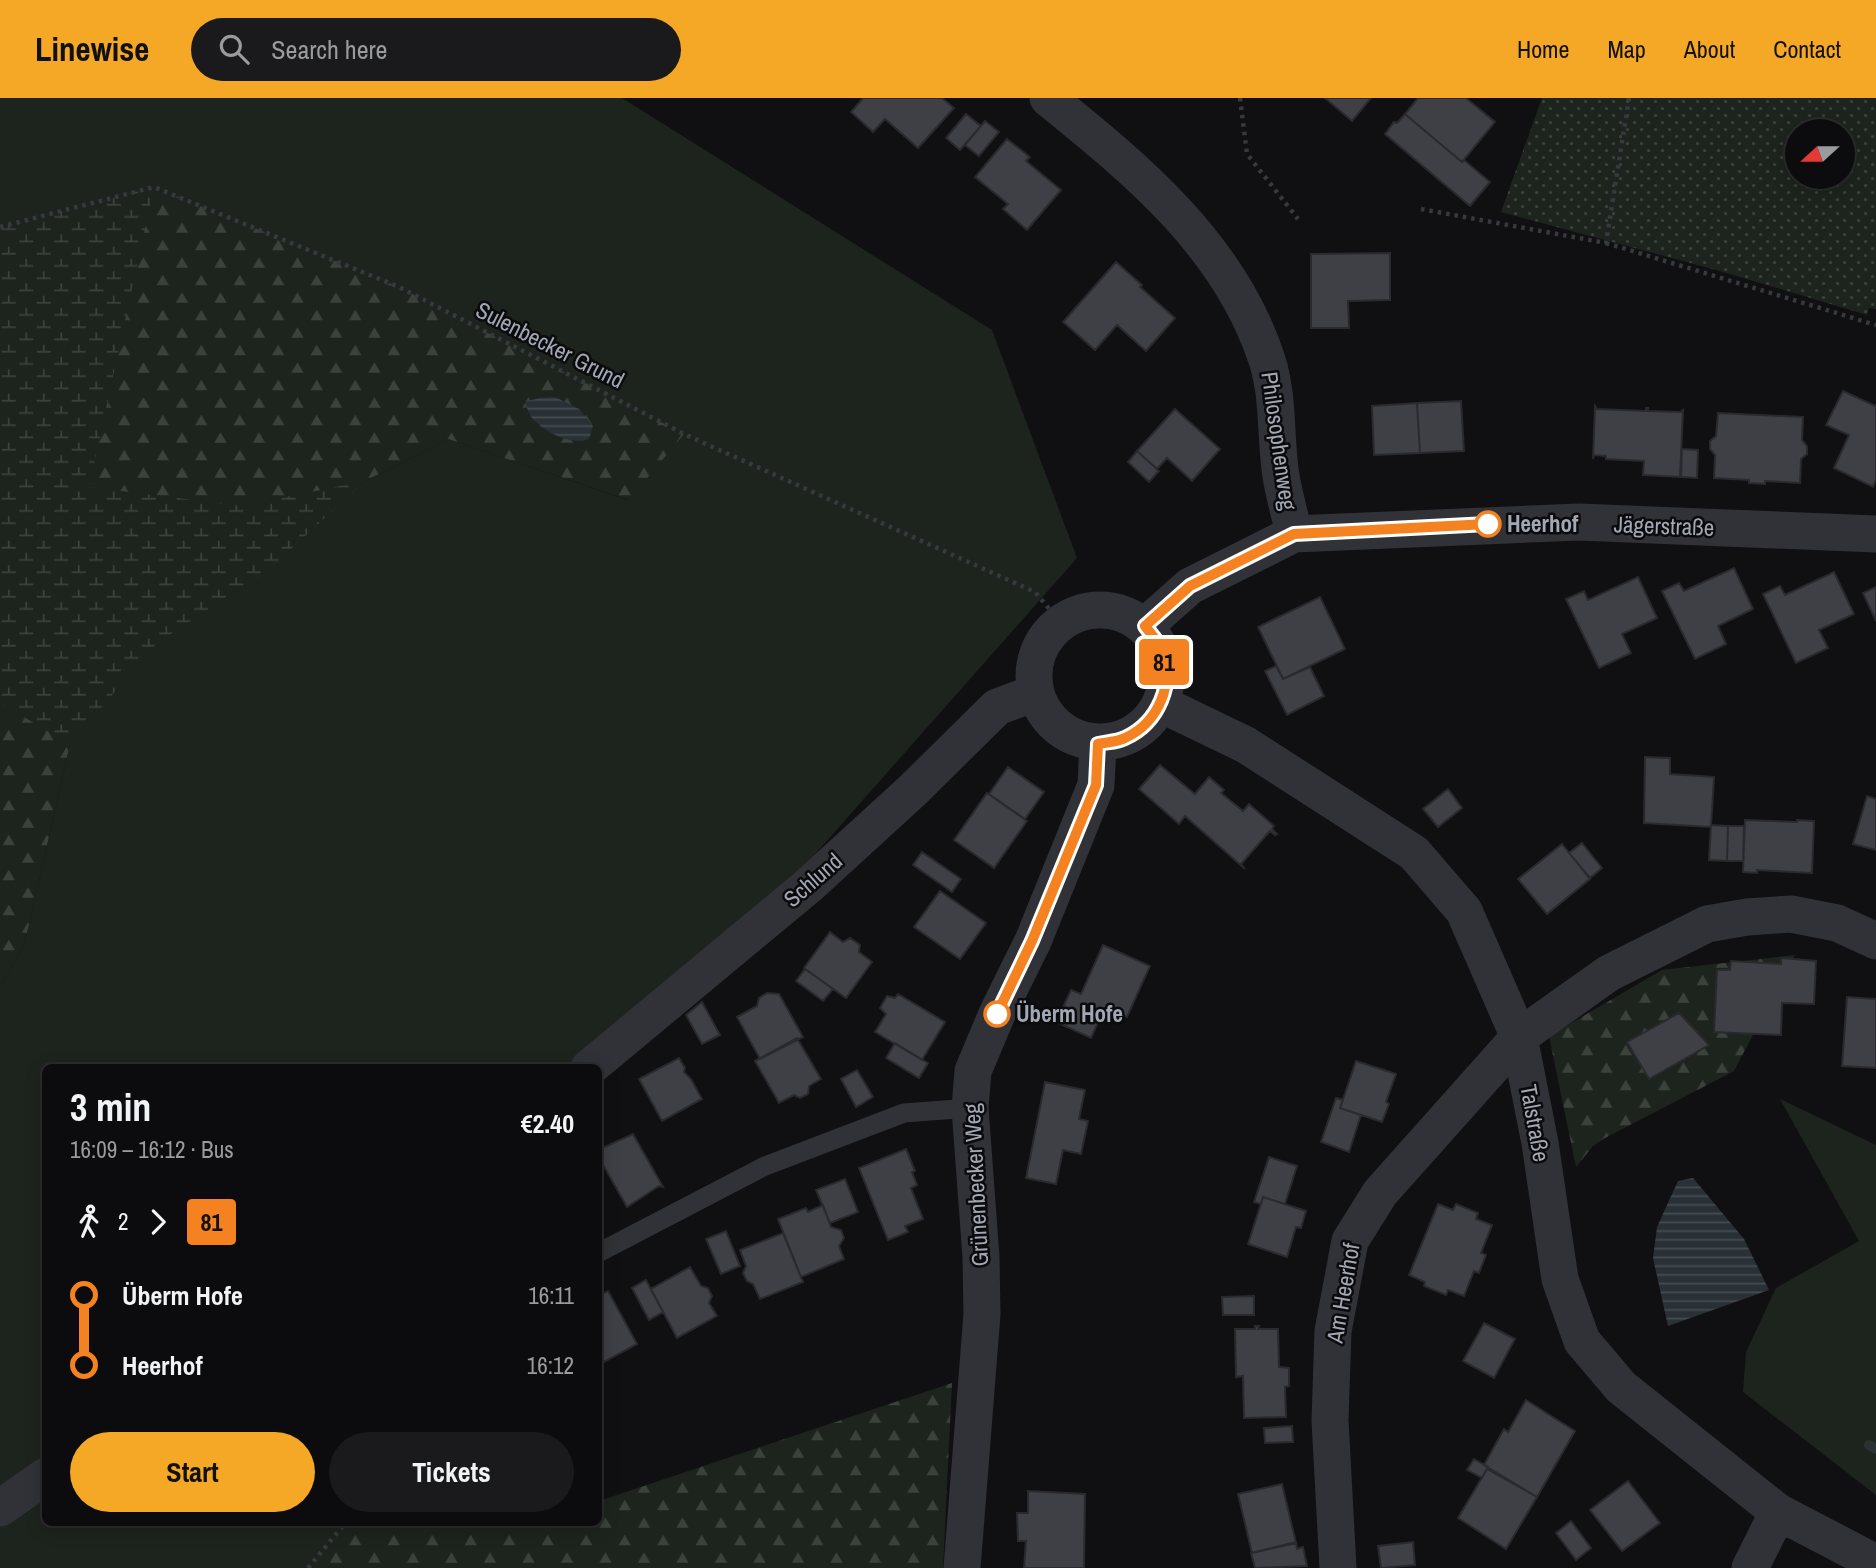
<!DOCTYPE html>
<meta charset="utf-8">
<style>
body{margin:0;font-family:"Archivo Narrow",sans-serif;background:#1a1a1c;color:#f1f3f6;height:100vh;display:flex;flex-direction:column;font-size:26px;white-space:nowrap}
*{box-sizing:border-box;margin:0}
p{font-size:23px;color:#9a9b9e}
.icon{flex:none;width:38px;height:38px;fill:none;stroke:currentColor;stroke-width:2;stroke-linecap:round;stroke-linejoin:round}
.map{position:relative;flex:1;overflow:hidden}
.sheet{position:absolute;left:42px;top:966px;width:560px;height:462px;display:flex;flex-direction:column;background:#0c0c0e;border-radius:10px;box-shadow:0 4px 18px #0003,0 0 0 2px #2c2c2e}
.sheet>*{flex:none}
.badge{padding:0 14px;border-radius:5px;font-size:24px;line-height:46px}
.needle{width:46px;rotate:249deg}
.controls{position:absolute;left:1785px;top:21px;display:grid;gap:14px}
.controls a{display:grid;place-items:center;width:70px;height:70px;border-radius:50%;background:#0c0c0e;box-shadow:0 4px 18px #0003,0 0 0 2px #2c2c2e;font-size:35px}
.map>.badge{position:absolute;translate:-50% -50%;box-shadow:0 0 0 4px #fff}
.legs{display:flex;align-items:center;gap:10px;height:77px;padding:0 28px;font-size:23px}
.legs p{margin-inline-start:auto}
.overview{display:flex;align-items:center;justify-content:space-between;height:119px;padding:0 28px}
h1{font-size:38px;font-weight:700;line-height:52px}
.cta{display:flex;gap:14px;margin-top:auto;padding:14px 28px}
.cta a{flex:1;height:80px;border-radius:42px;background:#f5a825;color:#111;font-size:28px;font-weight:700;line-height:80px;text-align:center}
.cta a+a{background:#1a1a1c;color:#f1f3f6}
ul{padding:0 28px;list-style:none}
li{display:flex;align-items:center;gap:24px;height:70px;font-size:26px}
li i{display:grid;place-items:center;width:10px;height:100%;margin:0 9px;background:currentColor}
li i::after{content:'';width:18px;height:18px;margin:-9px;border:5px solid;border-radius:50%;background:#0c0c0e}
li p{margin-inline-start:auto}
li:first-child i{background:linear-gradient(#0000 50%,currentColor 0)}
li:last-child i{background:linear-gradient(currentColor 50%,#0000 0)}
header{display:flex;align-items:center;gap:42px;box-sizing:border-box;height:98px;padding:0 35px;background:#f5a825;color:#111}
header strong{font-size:33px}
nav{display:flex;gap:38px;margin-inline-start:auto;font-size:24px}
.search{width:490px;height:63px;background:#1a1a1c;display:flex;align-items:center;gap:18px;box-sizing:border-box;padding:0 24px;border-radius:38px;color:#9a9b9e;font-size:26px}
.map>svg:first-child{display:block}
.grass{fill:#1d241d}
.forest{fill:url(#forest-firs)}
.wetland{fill:url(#wetland-marsh)}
.park{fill:url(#park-dots);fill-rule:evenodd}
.water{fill:url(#water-rules)}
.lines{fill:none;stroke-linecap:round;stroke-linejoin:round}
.stream{stroke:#293137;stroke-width:10}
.building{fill:#3f4045;stroke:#2a2a2e;stroke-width:2}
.path{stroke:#37393e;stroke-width:4.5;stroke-dasharray:3.5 5;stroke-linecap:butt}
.lane{stroke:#313237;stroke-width:19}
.street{stroke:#313237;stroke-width:37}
.line-1-casing{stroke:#fff;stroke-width:16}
.line-1{stroke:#f58220;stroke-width:10}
.stop-1-dot{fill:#fff;stroke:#f58220;stroke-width:3.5}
.labels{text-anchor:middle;stroke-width:5;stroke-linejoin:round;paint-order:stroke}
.street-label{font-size:23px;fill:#a1a7b3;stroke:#0b0b0d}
.stop-label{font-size:23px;font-weight:bold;fill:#a1a7b3;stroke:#0b0b0d;text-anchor:start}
</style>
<header>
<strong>Linewise</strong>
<div class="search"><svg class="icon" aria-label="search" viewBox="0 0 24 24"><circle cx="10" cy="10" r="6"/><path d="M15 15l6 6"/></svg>Search here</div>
<nav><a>Home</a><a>Map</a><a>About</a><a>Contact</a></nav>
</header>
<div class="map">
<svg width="1876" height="1470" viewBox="0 0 1876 1470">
<defs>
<pattern id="forest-firs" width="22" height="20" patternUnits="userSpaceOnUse" patternTransform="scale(1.75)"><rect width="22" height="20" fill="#1d241d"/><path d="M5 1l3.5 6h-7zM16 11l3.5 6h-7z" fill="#3b413b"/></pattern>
<pattern id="wetland-marsh" width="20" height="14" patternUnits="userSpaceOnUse" patternTransform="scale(1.75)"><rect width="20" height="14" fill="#1d241d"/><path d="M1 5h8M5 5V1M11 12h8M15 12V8" fill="none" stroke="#3b413b"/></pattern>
<pattern id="park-dots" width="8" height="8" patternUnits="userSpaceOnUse" patternTransform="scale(1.75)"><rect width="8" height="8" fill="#1d241d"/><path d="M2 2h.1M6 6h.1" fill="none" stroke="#3b413b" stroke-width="1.8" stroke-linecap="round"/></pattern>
<pattern id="water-rules" width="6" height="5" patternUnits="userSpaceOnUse" patternTransform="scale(1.75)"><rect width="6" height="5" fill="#293137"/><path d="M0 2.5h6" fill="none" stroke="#454c52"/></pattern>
</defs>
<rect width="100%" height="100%" fill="#101012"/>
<path class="grass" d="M0,0H622L992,232L1077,460L809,763L567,969L46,970L45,1362L0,1395V890L25,844L70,646L157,545L266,474L365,383L448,341L628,402L154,90L0,129Z
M1780,1001L1876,1047V1397L1743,1294L1746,1254L1776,1190L1859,1143Z
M45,1386L46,1424L346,1425L308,1470H0V1419Z"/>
<path class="forest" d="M154,89L399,189L684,336L629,402L448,341L365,383L266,474L157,545L70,646L25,844L0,890V129Z
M1795,857L1734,973L1605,1040L1593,1048L1576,1069L1549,938L1662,872Z
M952,1285L943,1470H308L346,1425L598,1424L599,1403Z"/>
<path class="wetland" d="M154,89L89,389L241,408L365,383L266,474L157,545L70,646L0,605V129Z"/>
<path class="park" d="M1542,0H1876V211L1869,210L1867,217L1720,173L1501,114ZM1797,33H1843V79H1797Z"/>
<path class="water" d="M555,299L579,311L593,328L589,341C572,348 544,334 532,320C529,316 527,310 525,304L539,300Z
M1693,1080L1744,1141L1769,1192L1668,1228L1653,1160L1657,1129L1678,1083Z"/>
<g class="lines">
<path class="stream" d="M1869,1347L1876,1351"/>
</g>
<path class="building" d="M863,0H942L954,10L918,50L885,21L873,34L851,14Z
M1325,0H1371L1352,23Z
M1418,0H1466L1495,24L1462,64L1405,16Z
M966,16L981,28L960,52L946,40Z
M1405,16L1462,64L1464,62L1490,84L1470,108L1385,36L1394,24L1397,25Z
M985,23L999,34L979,58L965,47Z
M1007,41L1030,59L1026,63L1061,92L1027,132L1003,111L1008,106L975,79Z
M1390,155V202L1348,203L1349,230H1311V156Z
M1116,164L1142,187L1140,189L1175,220L1146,253L1117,227L1095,252L1063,224Z
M1843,293L1875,308L1876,306V382L1873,389L1834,370L1849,337L1826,327Z
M1461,303L1464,353L1420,355L1417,305Z
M1417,305L1420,355L1374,357L1372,308Z
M1595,308L1597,311L1646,313V310H1648V313L1681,314L1683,312L1680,379L1643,377L1644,363L1606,361V358L1594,357L1593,361Z
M1175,311L1220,351L1192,383L1167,360L1157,371L1137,353Z
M1718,315L1803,319L1802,342L1807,348V356L1801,361L1800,385L1765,383V386L1749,385V382L1714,380L1715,357L1710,351V343L1716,338Z
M1682,351L1698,352L1697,380L1681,379Z
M1137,353L1159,373L1149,384L1128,364Z
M1734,470L1753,511L1718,528L1726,546L1695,561L1662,493L1679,485L1684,493Z
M1834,474L1854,516L1819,532L1828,550L1796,565L1763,496L1780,488L1785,497Z
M1638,479L1657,520L1622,536L1631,555L1599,570L1566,501L1584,493L1588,502Z
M1876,489V523L1863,495Z
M1320,499L1345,551L1283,581L1258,529Z
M1276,568L1283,581L1310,569L1324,598L1287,617L1265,573Z
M1645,659L1670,660V676L1714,679L1711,729L1644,725Z
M1160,667L1195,696L1209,679L1224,692L1221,695L1243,713L1249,706L1274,728L1272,731L1277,736L1275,737L1270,733L1241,766L1245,771L1185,718L1179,726L1139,691Z
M1008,669L1044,694L1025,721L989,696Z
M1448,691L1462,710L1438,729L1423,711Z
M987,695L1027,723L994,770L954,742Z
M1867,698L1876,701V752L1853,746Z
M1745,722L1797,724V722L1814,723L1812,775L1757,772V775L1743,774Z
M1711,727L1728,728L1727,763L1709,762Z
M1728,728H1744L1743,763H1727Z
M1582,745L1602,770L1590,780L1569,755Z
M1562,746L1590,781L1547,816L1518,781Z
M922,754L961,781L952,794L913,767Z
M940,793L986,825L960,861L914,829Z
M830,834L843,844L850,840L860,847L859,854L872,864L846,900L804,870Z
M1103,847L1150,868L1127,919L1109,911L1108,913L1104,911L1091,940L1056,924L1071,892L1081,896Z
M1781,860L1816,863L1814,906L1782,905L1781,937L1714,934L1717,872H1730L1731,863L1781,866Z
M805,871L833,891L823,903L796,883Z
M767,895L779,896L803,939L760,961L737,919L757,908L759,900Z
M898,896L945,924L922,962L875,934L886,916L880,910L887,898L895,900Z
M1847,899L1876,901V970L1842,968Z
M702,904L720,937L702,946L686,917Z
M1679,915L1709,947L1649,981L1627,944Z
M797,940L821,981L809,988L808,996L800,1000L794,997L779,1005L755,963Z
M895,945L928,965L919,980L886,960Z
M679,960L685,970L684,974L691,981L702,1001L662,1023L639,981Z
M1356,963L1396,976L1386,1004L1389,1006L1382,1024L1340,1010Z
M857,972L873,999L856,1009L841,981Z
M1045,984L1085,992L1079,1021L1088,1023L1081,1056L1063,1052L1056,1086L1026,1080Z
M1336,1000L1343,1002L1340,1010L1361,1017L1349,1054L1321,1044Z
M633,1036L663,1089L659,1088L627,1109L598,1058V1052Z
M906,1051L915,1073L912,1074L917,1087L911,1090L923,1121L905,1128L908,1134L888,1142L859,1070Z
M1269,1059L1297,1068L1285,1106L1263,1099L1261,1106L1254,1104Z
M845,1081L858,1114L830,1125L816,1092Z
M1263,1099L1306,1113L1301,1130L1296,1129L1287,1159L1248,1146Z
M1438,1106L1453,1112L1456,1106L1478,1115L1476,1121L1492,1127L1481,1155L1486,1157L1479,1175L1474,1173L1464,1198L1448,1192L1446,1197L1424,1188L1425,1184L1409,1177Z
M823,1107L831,1129L841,1132L844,1140L839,1148L844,1161L801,1179L778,1121L806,1110L808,1114Z
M726,1133L740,1168L721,1176L706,1141Z
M783,1135L803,1184L760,1201L753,1186L747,1183L743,1175L746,1168L740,1152Z
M690,1169L701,1188L708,1190L712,1198L709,1205L717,1218L677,1240L651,1191Z
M646,1182L663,1214L649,1222L632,1190Z
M608,1193L637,1246L604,1264L598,1254V1198Z
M1254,1198V1217H1223L1222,1199Z
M1484,1225L1515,1241L1494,1280L1463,1263Z
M1255,1228H1259L1258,1231H1278L1279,1269L1289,1270V1288L1285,1289L1286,1319L1244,1320L1243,1278L1236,1279L1235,1231H1255Z
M1526,1302L1575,1333L1537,1399L1484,1367L1504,1331L1508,1334Z
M1292,1328L1293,1344L1265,1345L1264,1330Z
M1474,1361L1488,1369L1482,1380L1467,1372Z
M1487,1371L1537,1399L1506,1451L1458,1420Z
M1628,1383L1660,1425L1622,1453L1590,1412Z
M1282,1386L1296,1445L1252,1455L1238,1396Z
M1028,1393L1085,1396L1084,1470H1024L1026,1443H1018L1017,1415H1028Z
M1571,1423L1591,1450L1576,1462L1556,1435Z
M1296,1444L1297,1451L1303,1449L1307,1468L1255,1470L1251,1455Z
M1413,1444L1415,1467L1381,1470L1378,1448Z"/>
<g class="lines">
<path class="path" d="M1240,0L1247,56L1298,121
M1421,111L1606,145L1629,0
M0,129L154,89L399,189L684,336L1035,494L1061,525
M1606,145L1876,227
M308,1470L346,1424"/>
<path class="lane" d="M598,1155L765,1068L904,1015L970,1010"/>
<path class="street" d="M1048,0C1137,72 1230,148 1267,262C1279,299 1275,340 1281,378C1284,397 1290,417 1294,436
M1034 578a66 66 0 1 1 132 0a66 66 0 1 1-132 0Z
M1145,528L1190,488L1294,436L1579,424L1876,436
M1161,606L1246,647L1414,755L1464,813L1519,939L1540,1045L1560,1181L1582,1243L1621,1289L1778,1414L1876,1465
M589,970L808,788L913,692L997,609L1035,595
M0,1410L46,1378
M962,1470L982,1216L981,1159L970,1010L973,973L997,916L1033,843L1096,687L1098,646
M1338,1470L1330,1322L1333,1233L1350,1143L1380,1095L1519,939L1609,875L1707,826L1747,819L1791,816L1837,825L1876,843
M1750,1470L1778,1414"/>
</g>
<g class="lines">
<g class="line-1-casing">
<path id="line-1" d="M997,916L1032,843L1096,687L1098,646C1107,644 1117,644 1125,640C1158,625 1176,585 1161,551C1158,543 1150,535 1145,528L1190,488L1294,436L1488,426"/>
</g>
<use href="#line-1" class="line-1"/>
</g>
<g class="stop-1-dot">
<circle cx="1488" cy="426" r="12"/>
<circle cx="997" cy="916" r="12"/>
</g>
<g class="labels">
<g class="street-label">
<text transform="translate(550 247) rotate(27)" y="8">Sulenbecker Grund</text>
<text transform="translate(1279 343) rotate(82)" y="8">Philosophenweg</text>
<text transform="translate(1664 428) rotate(2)" y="8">Jägerstraße</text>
<text transform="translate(813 782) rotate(-41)" y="8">Schlund</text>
<text transform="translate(1535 1025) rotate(80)" y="8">Talstraße</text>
<text transform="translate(976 1087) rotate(-93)" y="8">Grünenbecker Weg</text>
<text transform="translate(1343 1195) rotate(-80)" y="8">Am Heerhof</text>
</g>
<g class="stop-label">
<text x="1507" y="434">Heerhof</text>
<text x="1016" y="924">Überm Hofe</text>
</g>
</g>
</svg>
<div class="controls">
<a><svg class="needle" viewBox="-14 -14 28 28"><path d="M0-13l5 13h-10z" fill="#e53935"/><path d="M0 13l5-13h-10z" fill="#9a9b9e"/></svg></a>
</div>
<b class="badge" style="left:1164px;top:564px;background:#f58220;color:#111">81</b>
<section class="sheet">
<div class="overview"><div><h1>3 min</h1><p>16:09 – 16:12 · Bus</p></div><b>€2.40</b></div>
<div class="legs"><svg class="icon" aria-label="walk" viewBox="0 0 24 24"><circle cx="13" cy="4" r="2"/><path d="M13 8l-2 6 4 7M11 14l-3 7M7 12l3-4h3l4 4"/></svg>2<svg class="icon" aria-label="forward" viewBox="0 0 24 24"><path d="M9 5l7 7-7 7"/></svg><b class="badge" style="background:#f58220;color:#111">81</b></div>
<ul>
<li><i style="color:#f58220"></i><b>Überm Hofe</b><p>16:11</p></li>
<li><i style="color:#f58220"></i><b>Heerhof</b><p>16:12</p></li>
</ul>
<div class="cta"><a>Start</a><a>Tickets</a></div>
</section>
</div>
